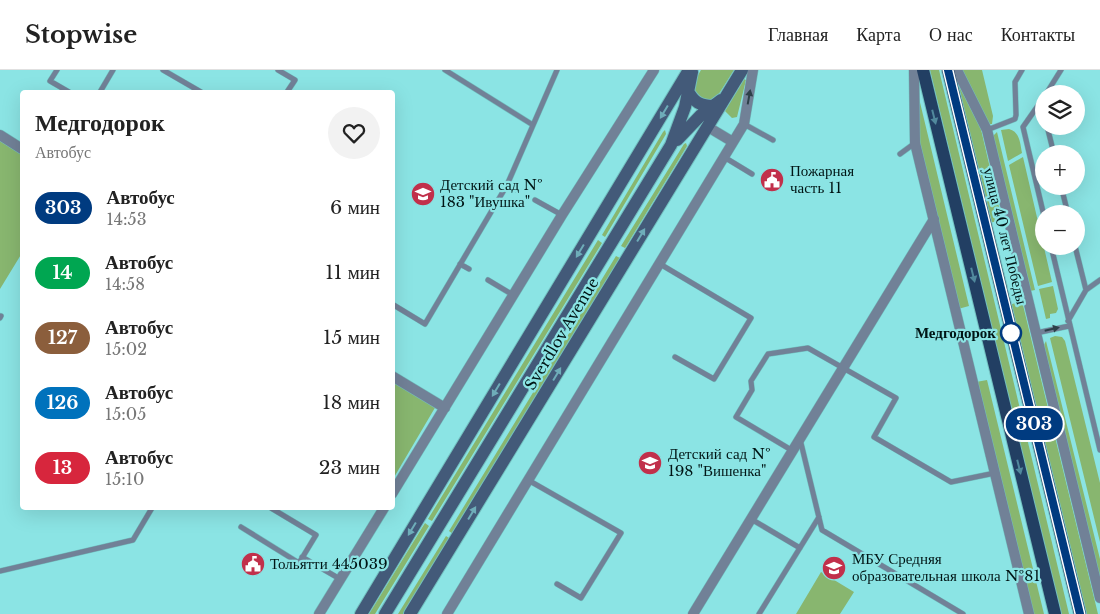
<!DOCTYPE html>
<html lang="ru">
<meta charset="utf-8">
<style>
body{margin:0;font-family:"Libre Baskerville",serif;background:#f2f2f2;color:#222;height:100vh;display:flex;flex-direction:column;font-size:19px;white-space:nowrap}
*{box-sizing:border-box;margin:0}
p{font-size:16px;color:#767676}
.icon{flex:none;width:28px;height:28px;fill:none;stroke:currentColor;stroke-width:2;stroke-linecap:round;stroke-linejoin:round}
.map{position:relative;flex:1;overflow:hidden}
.drawer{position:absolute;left:20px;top:20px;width:375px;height:420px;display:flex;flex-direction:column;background:#fff;border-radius:5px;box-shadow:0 5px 20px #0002}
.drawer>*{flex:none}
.badge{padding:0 10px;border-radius:16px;font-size:18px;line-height:32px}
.tools{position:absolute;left:1035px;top:15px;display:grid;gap:10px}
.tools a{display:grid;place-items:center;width:50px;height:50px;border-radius:50%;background:#fff;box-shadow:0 5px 20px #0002;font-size:25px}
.map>.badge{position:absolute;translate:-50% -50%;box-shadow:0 0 0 2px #fff}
.round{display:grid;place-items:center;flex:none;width:52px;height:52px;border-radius:26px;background:#f2f2f2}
.headline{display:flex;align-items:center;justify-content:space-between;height:85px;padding:0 15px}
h1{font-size:24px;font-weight:800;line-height:38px}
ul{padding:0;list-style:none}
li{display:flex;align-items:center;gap:15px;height:65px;padding:0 15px}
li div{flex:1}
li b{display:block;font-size:19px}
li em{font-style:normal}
li .badge{min-width:55px;font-weight:700;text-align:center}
header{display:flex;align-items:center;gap:30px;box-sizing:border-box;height:70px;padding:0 25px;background:#fff;border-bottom:1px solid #e0e0e0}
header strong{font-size:24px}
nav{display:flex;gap:28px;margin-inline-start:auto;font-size:18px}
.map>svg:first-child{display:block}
.green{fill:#88b66f}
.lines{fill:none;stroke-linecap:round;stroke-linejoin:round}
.service-casing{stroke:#72bfbf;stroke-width:6}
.minor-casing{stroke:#72bfbf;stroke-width:11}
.secondary-casing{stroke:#72bfbf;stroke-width:14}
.primary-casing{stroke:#72bfbf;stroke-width:14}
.service{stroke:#718197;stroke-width:5}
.minor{stroke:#718197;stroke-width:10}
.secondary{stroke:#435a79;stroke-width:12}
.primary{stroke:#223f63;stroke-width:12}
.oneway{fill:#2d4049}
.oneway2{fill:#6eadb9}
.oneway3{fill:#51899d}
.line-casing{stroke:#fff;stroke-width:11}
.line{stroke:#003b80;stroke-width:8}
.stop-dot{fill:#fff;stroke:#003b80;stroke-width:2.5}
.labels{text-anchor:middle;stroke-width:4.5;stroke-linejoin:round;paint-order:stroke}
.poi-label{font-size:15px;fill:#001515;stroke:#8be4e4;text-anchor:start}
.street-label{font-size:15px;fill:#001515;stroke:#8be4e4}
.stop-label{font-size:15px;font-weight:bold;fill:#001515;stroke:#8be4e4;text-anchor:end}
</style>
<header>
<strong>Stopwise</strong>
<nav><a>Главная</a><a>Карта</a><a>О нас</a><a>Контакты</a></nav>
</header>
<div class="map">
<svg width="1100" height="544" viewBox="0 0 1100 544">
<rect width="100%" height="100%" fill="#8be4e4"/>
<path class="green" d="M701,0H734L715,30L703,32L691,17Z
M930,0H939L1069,544H1061Z
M961,0H982L993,46L992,54H990L988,52Z
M744,9L746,10L737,47L732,48L725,41Z
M955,9L980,55L1002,150L989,153Z
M917,20L969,236L958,239L918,79Z
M1009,59C1020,62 1020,73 1022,83L1008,91L1001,60Z
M665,60L666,64L605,167L602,165L663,62Z
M997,62L1035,220L1030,221L993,66Z
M0,71L22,85V183L0,219Z
M686,73L687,76L625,178L621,176L684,74Z
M1023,87L1052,212L1038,216L1009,95Z
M598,170L602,173L432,451L428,449Z
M616,186L620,188L453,464L449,461Z
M1053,216L1058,239L1056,243L1050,244V248L1046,249L1039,219Z
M1022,231L1098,544H1084L1009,235Z
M1055,266L1062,267L1065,271L1100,413V472L1050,268Z
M1046,271L1100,489V513L1044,275Z
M393,309L436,336L393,409Z
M987,310L1044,544H1032L976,312Z
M425,453L429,456L375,544H369Z
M446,466L449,468L403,544H398Z
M821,502L854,522L840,544H796Z"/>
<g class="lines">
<g class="service-casing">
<path id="service" d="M57,0L50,11L69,22
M163,0L201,22
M278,0L295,10L287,22
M445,0L533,55
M100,22L113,0
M1046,24L1061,0
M1044,27L1023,57L1044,146
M1041,31L1044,41
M744,54L773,70
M1047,56L1054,84
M987,60L1015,49L1016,45L1015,12L1022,0
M900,84L915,73
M724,87L752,104
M507,115L517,120
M1061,116L1068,144
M535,130L562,145
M1051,176L1100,380
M1075,176L1086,220L1100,210
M460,194L469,199
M660,194L751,248L714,309L675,287
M488,210L513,225
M392,234L425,254L507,115L557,0
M0,248L1,246
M1068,251L1086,220
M1036,263L1069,256
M800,369L822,460L963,544
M793,381L736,347L752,320L751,311L768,284L808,278L896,328L874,367L951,412L995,403
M528,410L621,463L581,528L557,514
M751,449L800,478
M241,457L299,493L316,465L271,438
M302,487L340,509
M0,501L133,470L152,438
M759,544L819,447"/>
</g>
<g class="minor-casing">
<path id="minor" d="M914,0L915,73L1029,544
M957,0L987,60L1100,528
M708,57L733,72
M0,65L22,79
M392,306L445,338
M392,424L562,145L654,0
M319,544L384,438
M447,544L744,54L753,0
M693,544L934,149"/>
</g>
<g class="secondary-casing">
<path id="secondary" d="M688,21C694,32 700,36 713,36
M677,70L701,45L721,30
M361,544L689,0
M385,544L671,75L685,37L692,2
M410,544L742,0"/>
</g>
<g class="primary-casing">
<path id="primary" d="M923,0L1055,544
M948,0L1080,544"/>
</g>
<use href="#service" class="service"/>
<use href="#minor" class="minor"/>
<use href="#secondary" class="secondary"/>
<use href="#primary" class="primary"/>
</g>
<defs><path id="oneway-solid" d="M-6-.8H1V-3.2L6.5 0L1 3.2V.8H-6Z" transform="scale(1.25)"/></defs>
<g class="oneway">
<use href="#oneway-solid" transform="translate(749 27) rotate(-80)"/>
<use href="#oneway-solid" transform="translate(1052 259) rotate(-13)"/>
</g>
<g class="oneway2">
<use href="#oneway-solid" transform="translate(664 42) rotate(121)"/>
<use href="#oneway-solid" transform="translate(641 165) rotate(-59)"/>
<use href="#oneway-solid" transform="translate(580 181) rotate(121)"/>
<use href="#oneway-solid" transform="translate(557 304) rotate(-59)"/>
<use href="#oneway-solid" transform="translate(496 320) rotate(121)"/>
<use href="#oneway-solid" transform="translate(472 443) rotate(-59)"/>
<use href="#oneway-solid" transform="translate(412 459) rotate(121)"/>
</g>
<g class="oneway3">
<use href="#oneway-solid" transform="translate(934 47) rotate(76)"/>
<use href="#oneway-solid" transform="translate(973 205) rotate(76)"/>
<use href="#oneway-solid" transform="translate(1019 397) rotate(76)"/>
</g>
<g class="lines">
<g class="line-casing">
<path id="line" d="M948,0L1080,544"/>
</g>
<use href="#line" class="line"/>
</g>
<defs>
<g id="civic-disc" transform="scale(1.25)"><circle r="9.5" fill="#c1304b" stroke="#8be4e4"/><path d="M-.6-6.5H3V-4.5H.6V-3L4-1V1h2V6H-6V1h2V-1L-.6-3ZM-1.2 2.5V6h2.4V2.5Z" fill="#fff"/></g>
<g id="school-disc" transform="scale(1.25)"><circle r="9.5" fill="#c1304b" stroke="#8be4e4"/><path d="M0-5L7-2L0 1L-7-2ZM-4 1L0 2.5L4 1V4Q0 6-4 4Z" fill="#fff"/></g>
</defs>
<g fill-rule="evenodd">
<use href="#civic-disc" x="772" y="110"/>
<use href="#school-disc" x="423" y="124"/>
<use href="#school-disc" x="650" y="393"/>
<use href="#civic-disc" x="253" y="494"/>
<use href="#school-disc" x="834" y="498"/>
</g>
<circle class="stop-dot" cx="1011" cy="263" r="10"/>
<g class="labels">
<g class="poi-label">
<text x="790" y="106">Пожарная<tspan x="790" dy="17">часть 11</tspan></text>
<text x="440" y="120">Детский сад №<tspan x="440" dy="17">183 "Ивушка"</tspan></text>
<text x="668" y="389">Детский сад №<tspan x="668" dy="17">198 "Вишенка"</tspan></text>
<text x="852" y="494">МБУ Средняя<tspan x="852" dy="17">образовательная школа №81</tspan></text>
<text x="270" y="499">Тольятти 445039</text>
</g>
<g class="street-label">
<text transform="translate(1005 166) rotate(76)" y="5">улица 40 лет Победы</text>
<text transform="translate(562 264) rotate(-59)" y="5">Sverdlov Avenue</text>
</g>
<g class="stop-label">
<text x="996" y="268">Медгодорок</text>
</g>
</g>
</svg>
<div class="tools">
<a><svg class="icon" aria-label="layers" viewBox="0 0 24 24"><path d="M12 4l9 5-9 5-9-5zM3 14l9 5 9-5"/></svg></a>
<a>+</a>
<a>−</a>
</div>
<b class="badge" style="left:1034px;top:354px;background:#003b80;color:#fff">303</b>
<section class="drawer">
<div class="headline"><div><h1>Медгодорок</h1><p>Автобус</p></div><a class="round"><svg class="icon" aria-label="heart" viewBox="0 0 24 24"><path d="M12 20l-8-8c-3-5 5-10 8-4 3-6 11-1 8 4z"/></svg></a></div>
<ul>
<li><span class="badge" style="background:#003b80;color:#fff">303</span><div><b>Автобус</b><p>14:53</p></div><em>6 мин</em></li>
<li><span class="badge" style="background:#00a651;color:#fff">14</span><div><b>Автобус</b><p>14:58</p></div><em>11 мин</em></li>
<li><span class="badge" style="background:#8b5e3c;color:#fff">127</span><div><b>Автобус</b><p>15:02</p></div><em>15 мин</em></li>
<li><span class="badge" style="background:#0072bc;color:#fff">126</span><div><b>Автобус</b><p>15:05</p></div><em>18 мин</em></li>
<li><span class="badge" style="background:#d7263d;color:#fff">13</span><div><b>Автобус</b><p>15:10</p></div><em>23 мин</em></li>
</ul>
</section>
</div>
